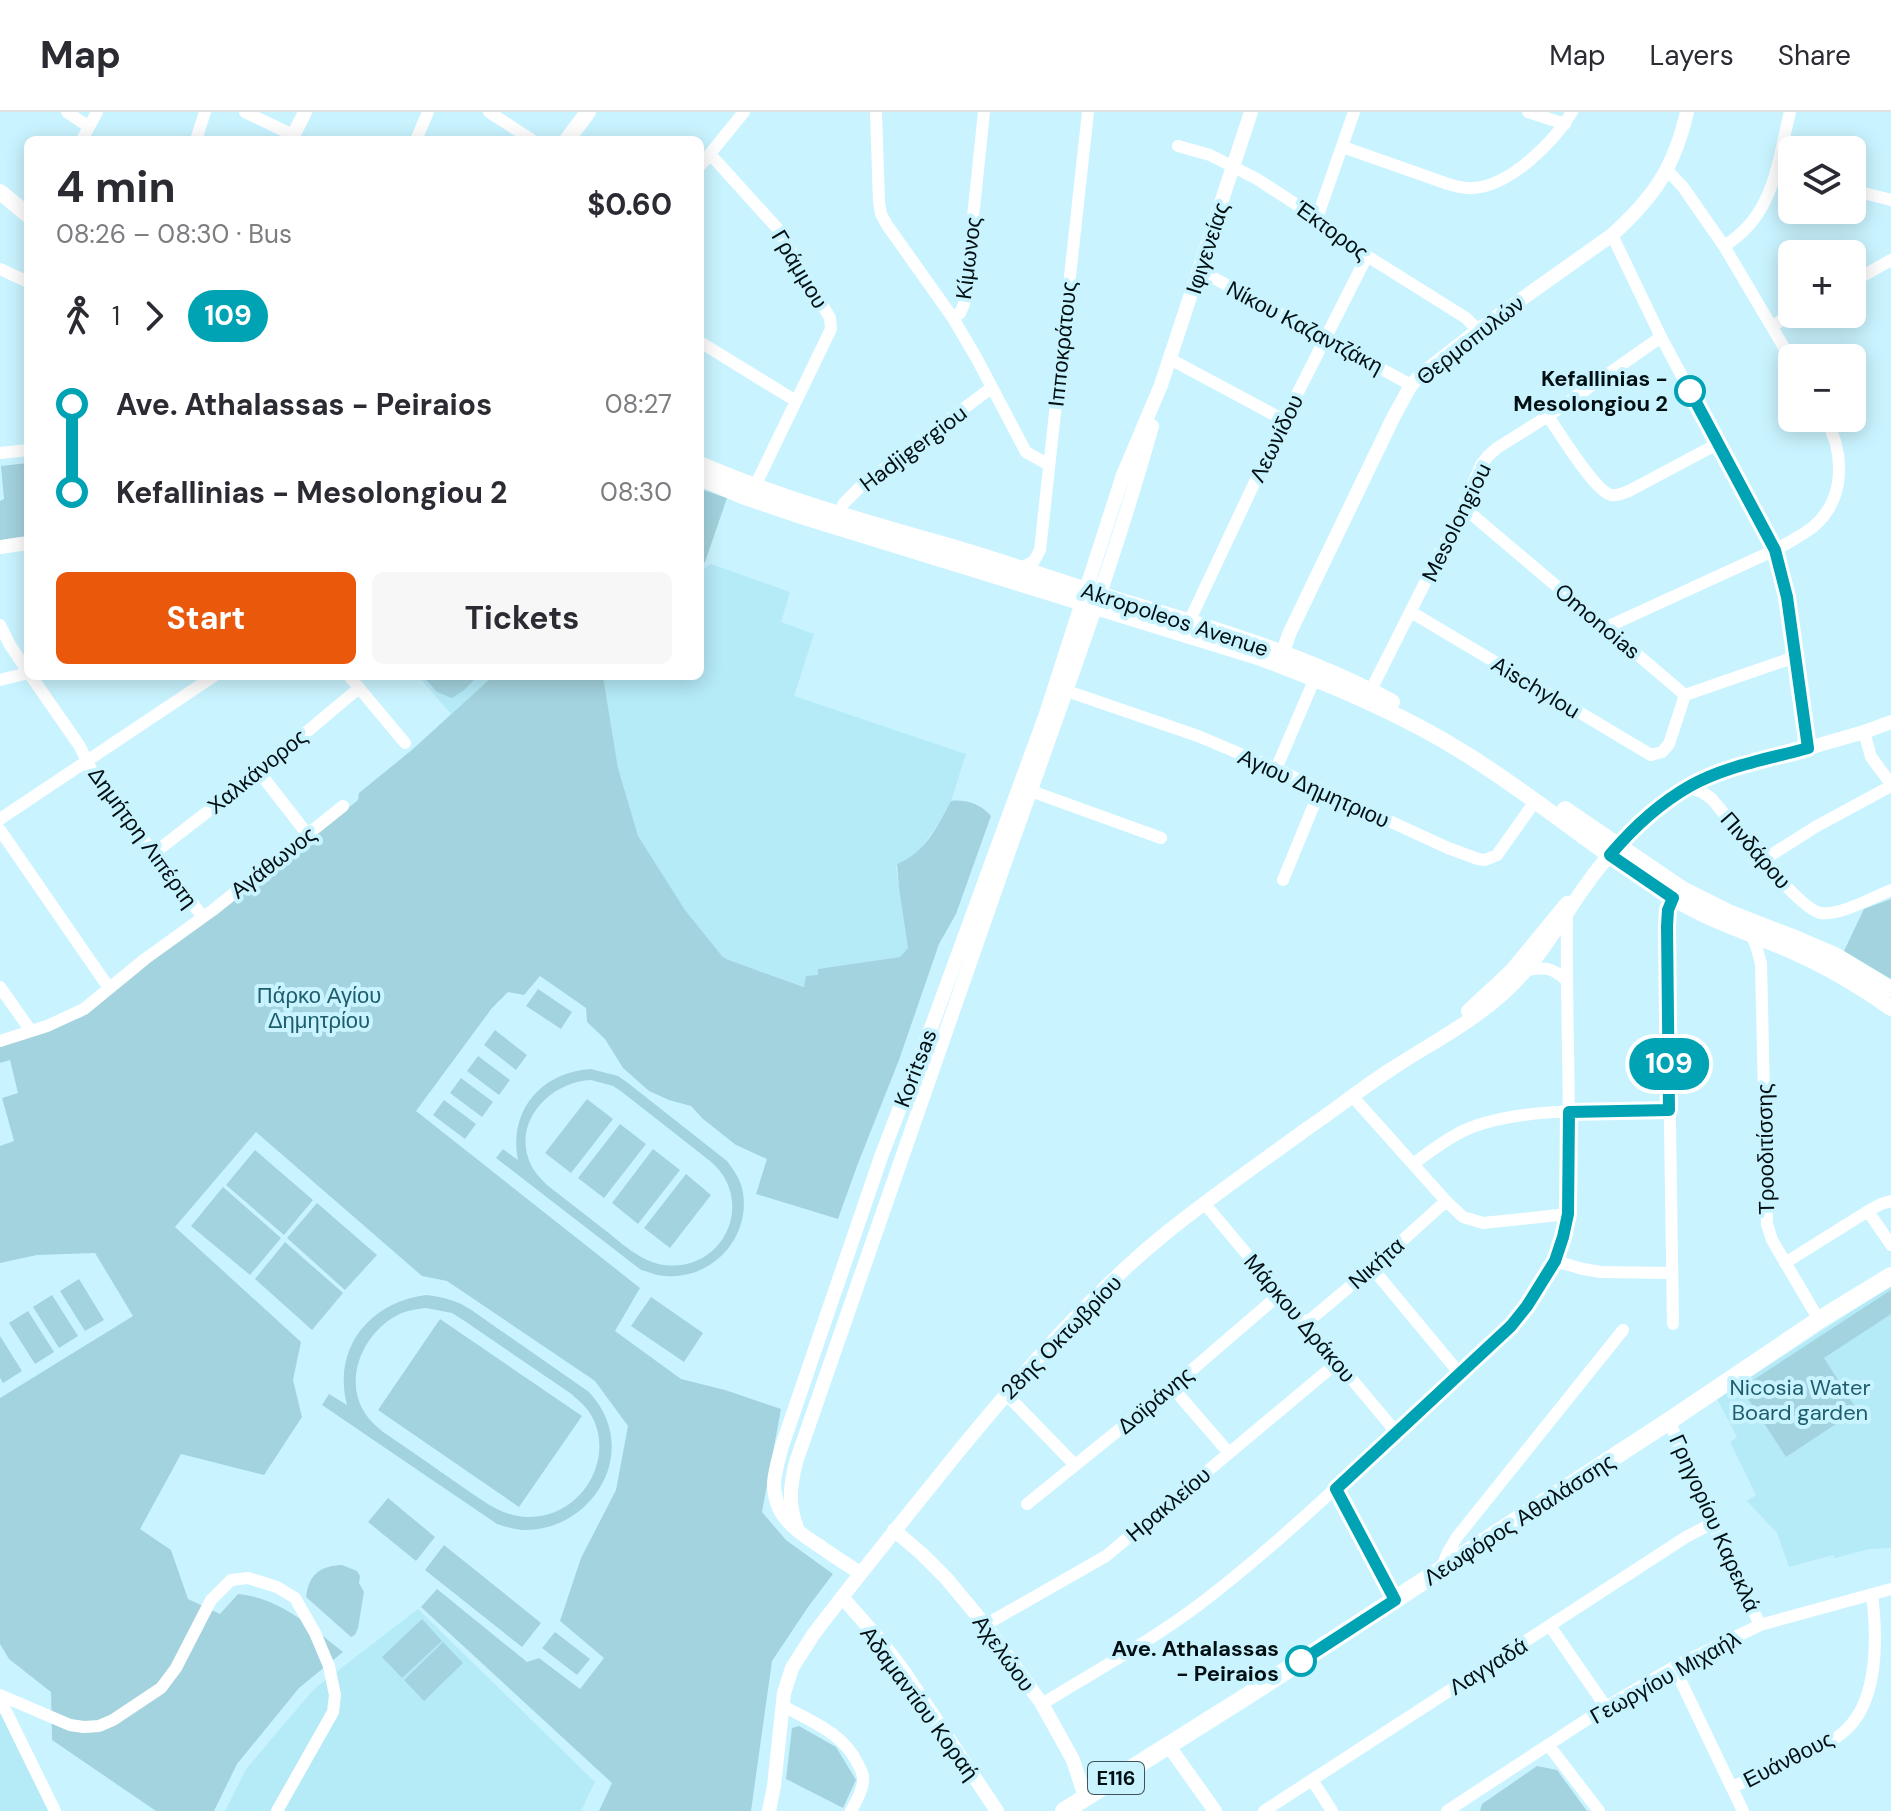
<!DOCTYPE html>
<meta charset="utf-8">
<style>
body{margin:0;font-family:"DM Sans",sans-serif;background:#f7f7f7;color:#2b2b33;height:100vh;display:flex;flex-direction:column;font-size:30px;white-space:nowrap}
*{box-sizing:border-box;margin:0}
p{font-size:26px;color:#7c7c81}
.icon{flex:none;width:44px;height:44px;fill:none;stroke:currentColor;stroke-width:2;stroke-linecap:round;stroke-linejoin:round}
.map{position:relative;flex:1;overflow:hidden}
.side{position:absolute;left:24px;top:24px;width:680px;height:544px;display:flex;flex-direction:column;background:#fff;border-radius:12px;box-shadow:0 4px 20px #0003}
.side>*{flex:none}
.badge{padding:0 16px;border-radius:26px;font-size:28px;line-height:52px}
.buttons{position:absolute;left:1778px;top:24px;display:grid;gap:16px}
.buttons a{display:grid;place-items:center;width:88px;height:88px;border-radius:12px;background:#fff;box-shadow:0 4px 20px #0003;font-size:40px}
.map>.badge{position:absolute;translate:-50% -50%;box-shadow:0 0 0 4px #fff}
.legs{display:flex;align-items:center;gap:12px;height:88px;padding:0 32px;font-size:26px}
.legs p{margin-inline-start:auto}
.overview{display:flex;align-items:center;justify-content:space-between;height:136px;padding:0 32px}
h1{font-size:44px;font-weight:700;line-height:60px}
.cta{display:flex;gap:16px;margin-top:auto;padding:16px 32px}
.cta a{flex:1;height:92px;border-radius:12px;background:#ea580c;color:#fff;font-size:32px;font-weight:700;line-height:92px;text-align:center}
.cta a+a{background:#f7f7f7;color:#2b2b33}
ul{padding:0 32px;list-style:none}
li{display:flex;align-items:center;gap:28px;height:88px;font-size:30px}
li i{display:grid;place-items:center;width:12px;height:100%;margin:0 10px;background:currentColor}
li i::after{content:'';width:20px;height:20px;margin:-10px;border:6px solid;border-radius:50%;background:#fff}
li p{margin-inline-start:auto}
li:first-child i{background:linear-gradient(#0000 50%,currentColor 0)}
li:last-child i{background:linear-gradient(currentColor 50%,#0000 0)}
header{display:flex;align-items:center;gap:48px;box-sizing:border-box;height:112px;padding:0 40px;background:#fff;border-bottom:2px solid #e1e1e2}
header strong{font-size:38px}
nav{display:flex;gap:44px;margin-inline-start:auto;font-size:28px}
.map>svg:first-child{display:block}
.built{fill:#b5eaf7}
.green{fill:#a3d3de;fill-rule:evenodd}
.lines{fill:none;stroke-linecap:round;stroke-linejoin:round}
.minor{stroke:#fff;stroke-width:12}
.tertiary{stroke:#fff;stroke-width:14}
.secondary{stroke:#fff;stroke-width:16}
.primary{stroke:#fff;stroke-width:18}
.line-1-casing{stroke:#fff;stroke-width:18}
.line-1{stroke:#00a3b4;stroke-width:12}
.stop-1-dot{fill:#fff;stroke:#00a3b4;stroke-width:4}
.labels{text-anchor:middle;stroke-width:8;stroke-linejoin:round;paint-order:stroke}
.shield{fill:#c9f4ff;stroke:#3e545a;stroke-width:2}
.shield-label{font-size:20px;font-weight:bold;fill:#021013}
.street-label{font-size:22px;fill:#021013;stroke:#c9f4ff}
.stop-label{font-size:22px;font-weight:bold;fill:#021013;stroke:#c9f4ff;text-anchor:end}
.park-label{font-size:22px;fill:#1e5e6c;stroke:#c9f4ff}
</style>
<header>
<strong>Map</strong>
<nav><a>Map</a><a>Layers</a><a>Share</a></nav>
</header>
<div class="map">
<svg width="1891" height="1699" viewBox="0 0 1891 1699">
<rect width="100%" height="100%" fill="#c9f4ff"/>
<path class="built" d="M711,452L790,480L781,510L814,522L794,584L966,642L951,689L940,709L919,739L911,747L897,752L896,755L908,836L900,845L819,857L818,863L805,875L726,847L722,844L685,798L638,725L618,656L603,564H700V460Z
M418,564H493L451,602Z
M1891,1174V1436L1869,1437L1835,1446L1833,1443L1789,1455L1777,1421L1747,1389L1756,1383L1730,1330L1737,1325L1717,1287Z
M418,1497L595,1670L581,1699H225L246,1657L314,1577Z
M0,1595L50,1699H0Z"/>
<path class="green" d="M28,351V425L0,430V389L4,387L1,354Z
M700,377L727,386L705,450L700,454Z
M423,564H478L464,578L452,586L437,580Z
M493,564H603L618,656L638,724L685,798L722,844L726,847L804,875L806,864L818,863V857L900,845L908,836L899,776L897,752C925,741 937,715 951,689C966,687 982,693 991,704L956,802L939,832L899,948L857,1054L838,1107L756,1082L767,1047L736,1033L703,1007L691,994L669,988L649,979L623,956L605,927L587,910L586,896L540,864L524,883L508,880L492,896L416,999L640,1176L615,1219L681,1267L725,1278L781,1297L762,1400L786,1428L833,1462L808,1495L772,1549L751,1699H599L612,1671L421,1495L437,1477L527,1550L539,1546L580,1577L604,1546L560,1509L581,1446L616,1378L628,1314L595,1269L447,1169L422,1164L256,1020L175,1115L301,1230L293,1268L302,1305L264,1363L181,1342L140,1417L171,1438L188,1487L220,1502L238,1482C280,1486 311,1515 343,1540L299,1576L237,1652L214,1699H156L52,1628L51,1580L9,1547L0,1532V1286L133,1204L95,1141L37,1143L0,1151V1034L14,1029L2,986L18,981L10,948L0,951V935L82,905L158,841L213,804L358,688L359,681L413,637Z
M1891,787V867L1844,839L1864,797Z
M538,877L572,900L561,917L526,894Z
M495,918L527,943L516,958L484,933Z
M478,944L510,968L499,983L467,959Z
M591,957L618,964L628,971L727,1049C733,1057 739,1065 742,1076C753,1123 714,1168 665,1164C657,1164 649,1160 641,1158L496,1046L503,1037L518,1048C508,998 542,960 591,957ZM591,968L613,974L622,980L710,1049C757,1088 724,1161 664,1153C640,1150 620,1129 601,1115C583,1101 565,1087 547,1073C541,1067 535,1061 531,1053C511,1011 549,970 591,968Z
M461,966L493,990L482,1005L450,981Z
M587,987L613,1007L571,1061L545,1041Z
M444,988L476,1012L465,1027L433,1003Z
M620,1012L646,1032L604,1086L578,1066Z
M653,1037L680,1058L638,1112L612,1091Z
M255,1038L313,1088L284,1123L226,1073Z
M686,1062L711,1083L670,1136L644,1116Z
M223,1075L281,1126L250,1163L191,1114Z
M317,1091L377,1143L345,1178L287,1126Z
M285,1130L343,1181L312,1218L255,1167Z
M79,1167L104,1208L85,1219L60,1179Z
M1891,1178V1202L1824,1246L1857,1298L1786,1345L1741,1276Z
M52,1183L78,1224L59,1236L33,1195Z
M426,1183C443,1185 456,1188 470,1197L589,1280C596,1288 602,1296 606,1306C628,1360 583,1417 527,1418C517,1418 507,1415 497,1412L322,1293L329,1282L347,1293C332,1236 370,1190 426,1183ZM426,1196L452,1201L463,1208L570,1281C578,1288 586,1294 591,1303C613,1341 589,1390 549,1402C539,1405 528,1406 518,1404C494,1400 474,1382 454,1369C430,1352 407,1336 383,1320C375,1313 367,1306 362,1296C344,1261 367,1216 402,1201C410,1198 418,1197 426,1196Z
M651,1185L703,1221L684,1250L631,1214Z
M28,1199L54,1240L35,1252L9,1211Z
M440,1207L582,1304L519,1395L378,1298Z
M0,1224L22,1259L3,1271L0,1266Z
M388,1386L435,1425L416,1449L368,1410Z
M444,1433L541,1511L522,1535L425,1458Z
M342,1453L357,1459L360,1464L359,1471L364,1480L358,1516L355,1523L351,1525L306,1485C309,1462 320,1454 342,1453Z
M422,1507L442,1529L402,1566L382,1545Z
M555,1520L590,1547L577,1563L542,1536Z
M443,1530L463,1551L424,1589L404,1568Z
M799,1614L836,1635L856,1668L843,1696L786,1667L792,1616Z
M1537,1654L1557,1658L1587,1699H1480L1482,1692Z"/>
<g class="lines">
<path class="minor" d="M67,0L89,15
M245,0L293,23
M489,0L532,28
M876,0L879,90L881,102L887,113L953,206L977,247L1026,340L1049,353
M1528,0L1565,12
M82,28L97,0
M196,28L205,0
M416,28L428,0
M1178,34L1210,43L1257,67L1317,106L1367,144L1466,206L1478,218
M1343,35L1448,72C1456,74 1464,77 1473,76C1510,74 1554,30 1572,0
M710,42L778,117L830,206L831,217L755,374
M700,54L744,0
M1667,58L1683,75L1724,134L1792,249
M1776,58L1792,62
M1852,78L1891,88
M1317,106L1354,0
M1612,123L1661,225L1775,438L1787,485L1808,636
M1724,134C1774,104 1777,52 1790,0
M0,157L28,170
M1199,158L1411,273
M1852,170L1891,148
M953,206L960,201L964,192L984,0
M1772,214L1793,202
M700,230L796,289
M1170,247L1284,308
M1548,304C1558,319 1595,379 1611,383C1617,384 1623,381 1629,379L1719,331
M0,341L28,338
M1463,395L1685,583
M839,401L844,391L860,375L991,276
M1022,456L1034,449L1040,438L1088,0
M1411,500L1651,643L1662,640L1669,632L1685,583
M1189,510L1284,308L1367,144
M0,513L10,533L28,560
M1607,515L1775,438C1788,431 1801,424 1813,415C1846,387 1845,341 1825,306
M31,564L79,633L95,665L203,805
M349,564L405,631
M0,568L28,561
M1371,578L1463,395L1481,353L1488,344L1497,336L1548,304L1661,225
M1067,579L1198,624L1276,657L1448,736L1478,747L1485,748L1497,743L1536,688
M1685,583L1795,545
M1864,620L1871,645L1891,672
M1276,657L1315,566
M259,660L308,723
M1688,675L1702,680L1712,687C1729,708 1800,799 1821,801C1839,804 1874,785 1891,778
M1031,679L1161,726
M0,707L214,564
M0,718L109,876
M154,741L259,660L359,576
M1763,748L1817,714L1891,674
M1283,768L1320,678
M1673,786L1668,798L1667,814L1673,1212
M1751,823L1756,833L1761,852L1767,1112L1772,1128L1819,1208
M1527,858C1546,855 1551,855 1566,868
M0,875L31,919
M0,929L47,914L84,897L145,847L213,798L343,694
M1353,985L1446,1089L1463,1105L1483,1111L1568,1102
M1413,1052C1429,1040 1446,1027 1465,1018C1518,994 1611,999 1669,998
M1204,1091L1396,1320
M1868,1099L1891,1133
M1555,1149L1583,1157L1601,1160L1671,1161
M1785,1151L1868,1099L1881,1092L1891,1089
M1372,1156L1460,1262
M1305,1212L1372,1156L1446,1089
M1172,1275L1229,1341
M1006,1282L1075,1353
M1669,1309L1713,1411L1760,1513
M1336,1377L1395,1488
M1027,1392L1172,1275L1280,1182
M1441,1457L1448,1440L1457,1425L1623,1218
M985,1513L1106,1444L1338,1250
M1550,1514L1606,1595
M1674,1555L1743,1699
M0,1583L70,1613L84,1615L99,1614L113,1608L161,1576L176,1556L211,1488L231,1468L248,1466L277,1475L295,1486L315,1521L329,1554L335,1583L333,1600L277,1699
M0,1587L55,1699
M1042,1592C1095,1559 1151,1529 1200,1492C1274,1436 1341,1370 1410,1308C1465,1257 1543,1200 1563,1125C1572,1094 1569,1060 1569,1028C1569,953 1566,879 1567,804
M783,1594C811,1609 843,1621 858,1652C861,1658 864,1663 863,1670C862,1680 856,1690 851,1699
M1549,1634L1599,1699
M1312,1668L1332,1699
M1732,1675C1750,1667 1769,1659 1788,1650C1808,1641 1830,1633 1847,1617C1879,1586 1877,1523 1872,1482
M1264,1699L1686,1425L1713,1411
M1447,1699L1606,1595L1674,1555L1760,1513L1891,1477"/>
<path class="tertiary" d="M291,28L305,0
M0,435L28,431
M1282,542L1290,520L1393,306L1411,273L1423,261L1478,218L1612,123C1654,85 1674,56 1687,0
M1468,899L1511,859L1567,791
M797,1416C788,1393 790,1374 796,1350C865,1152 933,954 1003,756C1055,609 1110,464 1152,314
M894,1418L922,1442L946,1466L985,1513L1042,1592L1073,1648L1085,1685
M860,1461C846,1452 832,1443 818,1433C794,1418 774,1403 774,1371C775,1358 779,1346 782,1334L882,1042L931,916L1046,602L1123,363L1161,273L1251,0
M842,1485L879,1527L902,1557L997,1699
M1168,1633L1215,1699
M769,1699L774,1674L784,1581L792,1556L813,1523C859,1462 907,1404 954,1345C1019,1266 1086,1186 1166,1121C1212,1084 1260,1051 1308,1016C1336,997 1362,976 1390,958C1429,932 1470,912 1505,880C1536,852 1557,815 1581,780C1613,733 1658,687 1711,664L1864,620L1891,610"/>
<path class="secondary" d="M567,28L588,0
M0,80L28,103
M700,352C783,388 872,412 959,437C1019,455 1078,476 1138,494C1224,520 1313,547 1392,590
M700,366L742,384L798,403L1258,545C1330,572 1401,601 1466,642C1537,686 1599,740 1670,784C1704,806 1743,818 1780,834C1819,850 1857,872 1891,896
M1565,697L1684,778L1728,800L1800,828L1835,843L1891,877"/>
<path class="primary" d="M1064,1699L1247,1584L1669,1309L1819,1208L1891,1164"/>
</g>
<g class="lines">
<g class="line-1-casing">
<path id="line-1" d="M1301,1549L1395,1488L1336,1377L1511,1214L1527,1194L1555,1149L1563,1125L1568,1102L1569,1000L1669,998L1667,814L1668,798L1673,786L1610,743C1632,717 1660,691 1690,674C1725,654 1769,647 1808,636L1787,485L1775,438L1690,279"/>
</g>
<use href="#line-1" class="line-1"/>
</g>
<g class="stop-1-dot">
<circle cx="1690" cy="279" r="14"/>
<circle cx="1301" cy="1549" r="14"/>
</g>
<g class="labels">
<rect class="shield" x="1088" y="1650" width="56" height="32" rx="6"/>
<g class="shield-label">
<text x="1116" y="1673">E116</text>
</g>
<g class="street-label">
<text transform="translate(1332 118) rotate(36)" y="8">Έκτορος</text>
<text transform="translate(1207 136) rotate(-72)" y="8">Ιφιγενείας</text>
<text transform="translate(968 146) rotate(-83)" y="8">Κίμωνος</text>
<text transform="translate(800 157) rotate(59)" y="8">Γράμμου</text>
<text transform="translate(1305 215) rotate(28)" y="8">Νίκου Καζαντζάκη</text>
<text transform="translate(1470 228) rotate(-38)" y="8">Θερμοπυλών</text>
<text transform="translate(1062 232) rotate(-84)" y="8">Ιπποκράτους</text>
<text transform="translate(1276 326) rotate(-64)" y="8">Λεωνίδου</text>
<text transform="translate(913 336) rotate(-37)" y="8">Hadjigergiou</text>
<text transform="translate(1456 410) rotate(-64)" y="8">Mesolongiou</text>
<text transform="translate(1175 507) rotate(18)" y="8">Akropoleos Avenue</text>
<text transform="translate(1598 509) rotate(40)" y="8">Omonoias</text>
<text transform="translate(1536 575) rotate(31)" y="8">Aischylou</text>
<text transform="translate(257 659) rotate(-39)" y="8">Χαλκάνορος</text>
<text transform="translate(1314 676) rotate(24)" y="8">Αγιου Δημητριου</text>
<text transform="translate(143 725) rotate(54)" y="8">Δημήτρη Λιπέρτη</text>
<text transform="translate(1756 738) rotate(49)" y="8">Πινδάρου</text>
<text transform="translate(273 750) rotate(-38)" y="8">Αγάθωνος</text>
<text transform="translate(915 956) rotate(-69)" y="8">Koritsas</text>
<text transform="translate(1765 1037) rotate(-91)" y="8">Τροοδιτίσσης</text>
<text transform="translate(1376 1151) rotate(-41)" y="8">Νικήτα</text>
<text transform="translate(1300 1206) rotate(50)" y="8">Μάρκου Δράκου</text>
<text transform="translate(1061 1225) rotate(-46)" y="8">28ης Οκτωβρίου</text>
<text transform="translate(1155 1288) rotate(-40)" y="8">Δοϊράνης</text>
<text transform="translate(1168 1392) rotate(-40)" y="8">Ηρακλείου</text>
<text transform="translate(1519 1407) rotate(-33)" y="8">Λεωφόρος Αθαλάσσης</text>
<text transform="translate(1715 1411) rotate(66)" y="8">Γρηγορίου Καρεκλά</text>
<text transform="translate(1004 1541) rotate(54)" y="8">Αχελώου</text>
<text transform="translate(1488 1554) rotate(-32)" y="8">Λαγγαδά</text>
<text transform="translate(1665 1565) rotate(-29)" y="8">Γεωργίου Μιχαήλ</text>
<text transform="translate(920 1591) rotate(54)" y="8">Αδαμαντίου Κοραή</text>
<text transform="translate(1788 1647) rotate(-27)" y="8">Ευάνθους</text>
</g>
<g class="stop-label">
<text x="1668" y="274">Kefallinias -<tspan x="1668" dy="25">Mesolongiou 2</tspan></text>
<text x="1279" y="1544">Ave. Athalassas<tspan x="1279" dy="25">- Peiraios</tspan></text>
</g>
<g class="park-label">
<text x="319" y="891">Πάρκο Αγίου<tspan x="319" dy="25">Δημητρίου</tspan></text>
<text x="1800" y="1283">Nicosia Water<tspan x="1800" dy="25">Board garden</tspan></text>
</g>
</g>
</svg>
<div class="buttons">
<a><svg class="icon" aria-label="layers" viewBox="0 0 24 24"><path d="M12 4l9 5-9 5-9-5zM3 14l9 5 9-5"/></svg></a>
<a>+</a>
<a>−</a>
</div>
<b class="badge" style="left:1669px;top:952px;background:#00a3b4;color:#fff">109</b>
<section class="side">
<div class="overview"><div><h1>4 min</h1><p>08:26 – 08:30 · Bus</p></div><b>$0.60</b></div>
<div class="legs"><svg class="icon" aria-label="walk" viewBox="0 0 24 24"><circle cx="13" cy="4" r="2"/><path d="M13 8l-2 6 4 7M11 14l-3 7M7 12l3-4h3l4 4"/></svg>1<svg class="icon" aria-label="forward" viewBox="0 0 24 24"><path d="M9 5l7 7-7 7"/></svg><b class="badge" style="background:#00a3b4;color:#fff">109</b></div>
<ul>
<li><i style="color:#00a3b4"></i><b>Ave. Athalassas - Peiraios</b><p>08:27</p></li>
<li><i style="color:#00a3b4"></i><b>Kefallinias - Mesolongiou 2</b><p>08:30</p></li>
</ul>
<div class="cta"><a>Start</a><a>Tickets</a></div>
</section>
</div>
